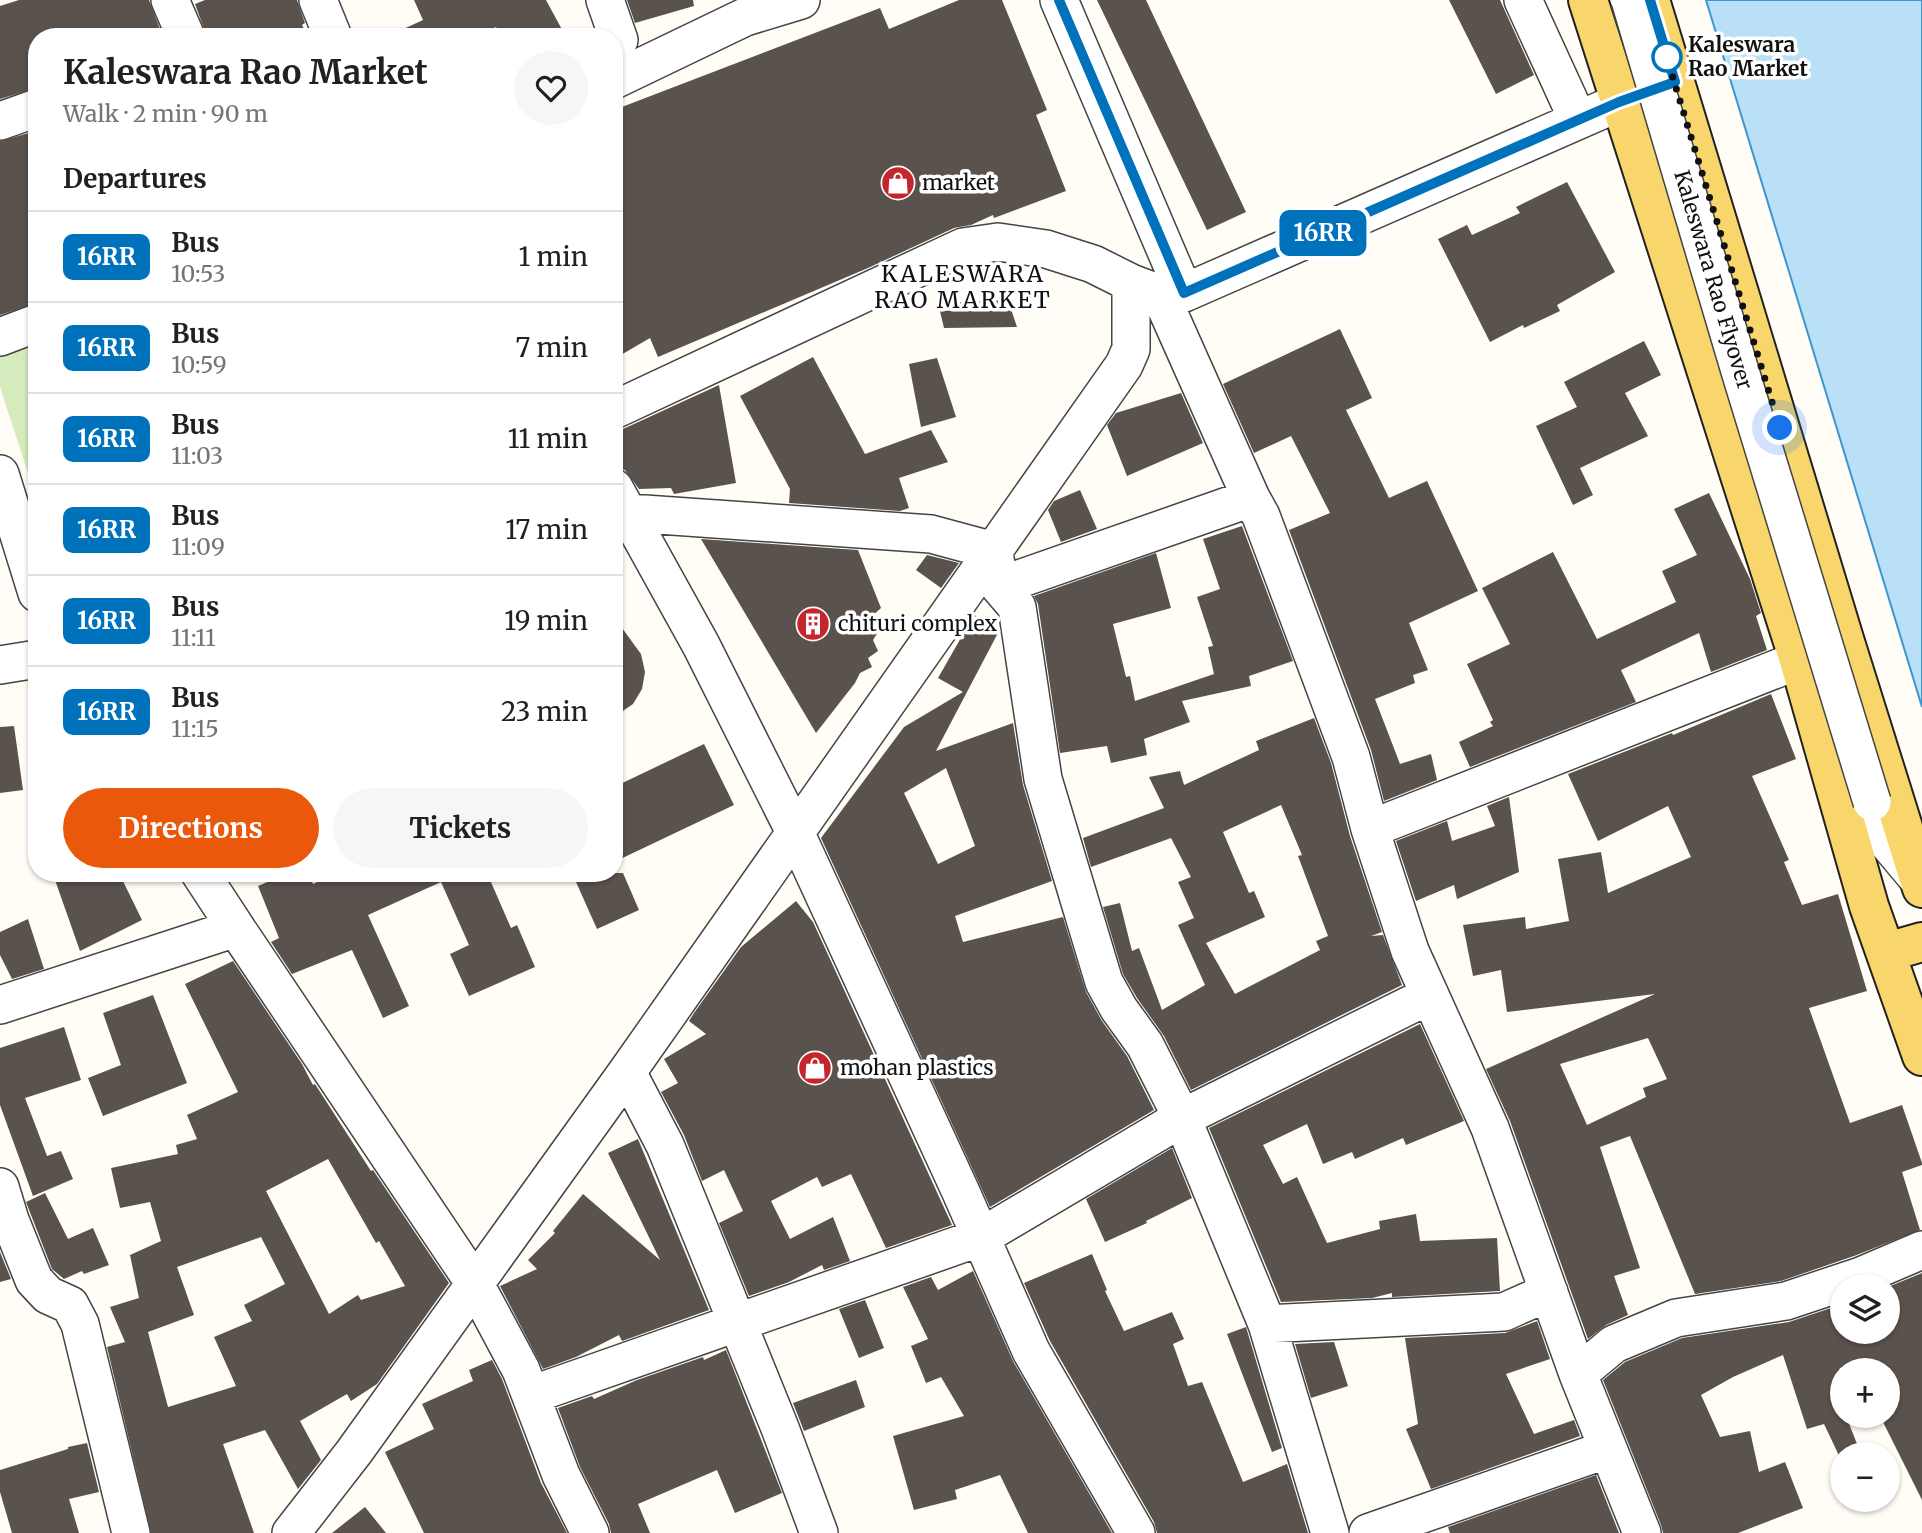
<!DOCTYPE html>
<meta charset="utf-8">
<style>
body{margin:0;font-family:Merriweather,serif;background:#f6f6f6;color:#202124;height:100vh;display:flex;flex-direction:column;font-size:26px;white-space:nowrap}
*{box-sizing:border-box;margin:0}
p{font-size:23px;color:#757577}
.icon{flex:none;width:38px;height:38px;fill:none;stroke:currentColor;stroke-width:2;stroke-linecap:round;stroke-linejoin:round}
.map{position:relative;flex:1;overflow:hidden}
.drawer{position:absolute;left:28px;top:28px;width:595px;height:854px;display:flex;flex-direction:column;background:#fff;border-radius:28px;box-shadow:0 2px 5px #0004}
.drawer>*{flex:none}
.badge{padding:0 14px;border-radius:10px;font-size:24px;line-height:46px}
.buttons{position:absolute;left:1830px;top:1274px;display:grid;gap:14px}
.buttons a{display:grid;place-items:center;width:70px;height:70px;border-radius:50%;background:#fff;box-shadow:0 2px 5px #0004;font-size:35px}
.you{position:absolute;width:35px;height:35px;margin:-18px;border:5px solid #fff;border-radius:50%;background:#1a73e8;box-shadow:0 0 0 10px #1a73e833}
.map>.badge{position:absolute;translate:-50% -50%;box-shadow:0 0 0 4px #fff}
h2{padding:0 35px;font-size:26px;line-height:63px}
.round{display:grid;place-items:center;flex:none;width:74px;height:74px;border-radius:37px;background:#f6f6f6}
.head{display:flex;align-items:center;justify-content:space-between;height:119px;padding:0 35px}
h1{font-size:33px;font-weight:700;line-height:52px}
.cta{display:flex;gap:14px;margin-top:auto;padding:14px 35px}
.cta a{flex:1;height:80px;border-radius:42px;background:#ea580c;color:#fff;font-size:28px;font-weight:700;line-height:80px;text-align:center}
.cta a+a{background:#f6f6f6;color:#202124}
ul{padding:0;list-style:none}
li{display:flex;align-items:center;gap:21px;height:91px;padding:0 35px;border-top:2px solid #e0e0e0}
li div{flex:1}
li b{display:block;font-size:26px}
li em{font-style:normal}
li .badge{min-width:77px;font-weight:700;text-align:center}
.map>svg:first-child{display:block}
.green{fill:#d5ebbd}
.water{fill:#b9e0f7;stroke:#3f96cf;stroke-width:2}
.building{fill:#5a524d;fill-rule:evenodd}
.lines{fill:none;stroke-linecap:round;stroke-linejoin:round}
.minor-casing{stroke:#444;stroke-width:40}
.major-casing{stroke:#222;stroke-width:42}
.minor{stroke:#fff;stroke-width:37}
.major{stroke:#f9d66b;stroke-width:38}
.minor-bridge-casing{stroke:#444;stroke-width:40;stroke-linecap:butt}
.minor-bridge{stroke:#fff;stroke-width:37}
.line-casing{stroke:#fff;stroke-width:16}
.line{stroke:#0072bc;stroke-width:10}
.walk{stroke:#111;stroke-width:7;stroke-dasharray:0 12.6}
.stop-dot{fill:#fff;stroke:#0072bc;stroke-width:3.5}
.labels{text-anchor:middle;stroke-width:7;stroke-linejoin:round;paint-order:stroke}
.stop-label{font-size:21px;font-weight:bold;fill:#111;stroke:#fff;text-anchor:start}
.poi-label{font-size:21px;fill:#111;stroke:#fff;text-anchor:start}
.street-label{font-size:21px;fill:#111;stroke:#fff}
.neighbourhood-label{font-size:23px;letter-spacing:2px;fill:#111;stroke:#fff}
</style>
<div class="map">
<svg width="1922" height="1533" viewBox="0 0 1922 1533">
<rect width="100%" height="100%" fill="#fffdf5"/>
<path class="green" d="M37,342V501L0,387V357Z"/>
<path class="water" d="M1706,0H1922V707Z"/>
<path class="building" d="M19,0H149L163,37H37V88L0,99V6Z
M205,0H297L305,23L302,25L308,37H207L195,4Z
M414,0H546L566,37H501L496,27L475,37H386L423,20Z
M627,0H693L694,6L635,23Z
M959,0H1002L1047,110L1036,115L1066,191L994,218L993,215L971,225L954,228L868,268L658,357L650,338L614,359V110L880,8L889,29Z
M1097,0H1146L1246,212L1207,230Z
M1449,0H1500L1534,75L1496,94Z
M36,131L37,303L0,315V141Z
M1567,182L1615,272L1557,305L1560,311L1524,328L1523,325L1490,342L1438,239L1467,225L1472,235L1520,213L1516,207Z
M1008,300L1017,327L944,328L938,303Z
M1340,329L1372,398L1346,410L1389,498L1427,481L1478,591L1409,623L1428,670L1413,675L1415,683L1375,699L1400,764L1431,754L1437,780L1384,801L1371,750L1289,530L1330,513L1291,436L1254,453L1223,384Z
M1644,341L1661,375L1625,393L1648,436L1580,468L1593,495L1573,505L1536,426L1577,407L1564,382Z
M813,357L865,454L931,430L948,462L899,478L909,508L900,511L789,503L790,489L740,396Z
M937,358L956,417L921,427L909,364Z
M719,385L736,483L674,494L671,488L639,489L625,470L614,467V431L623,429Z
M1181,393L1203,443L1127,476L1107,425L1116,413Z
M1080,490L1097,529L1061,542L1048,510L1054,501Z
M1709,493L1750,579L1761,613L1756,616L1767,650L1711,672L1699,633L1621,670L1636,702L1470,767L1459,742L1493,726L1490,722L1493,720L1467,664L1510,644L1482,588L1553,552L1597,639L1676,602L1662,571L1697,555L1674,509Z
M1242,526L1293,661L1249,676L1251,686L1182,701L1190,722L1144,739L1147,755L1111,763L1107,746L1060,753L1038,604L1034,596L1156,553L1171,608L1113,624L1126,677L1130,676L1135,701L1214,674L1208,647L1213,646L1197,597L1220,589L1203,539Z
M701,539L858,550L881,608L871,617L878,632L873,640L878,651L868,658L872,667L860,673L855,683L816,733Z
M927,555L959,563L941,588L916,570Z
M974,615L999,628V631L936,751L1013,723L1023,785L1052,881L955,916L963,942L1063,917L1086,992L1102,1021L1127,1056L1154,1110L990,1207L821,838L904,727L963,692L938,678ZM946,768L975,846L938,864L904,793Z
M614,617L641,654L645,672L642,689L633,704L614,717Z
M1771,694L1796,759L1752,776L1789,860L1784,862L1802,905L1838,894L1867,991L1809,1008L1850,1123L1902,1105L1922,1163V1165L1902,1172L1920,1230L1854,1256L1781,1281L1695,1294L1630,1136L1600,1147L1640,1268L1614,1276L1628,1315L1606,1325L1588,1339L1510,1121L1486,1069L1655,994L1507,1012L1501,970L1473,976L1463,925L1525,917L1526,929L1569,921L1558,859L1601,852L1608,893L1691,857L1668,806L1598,841L1568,774L1672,733L1673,735ZM1648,1038L1667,1079L1643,1088L1646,1097L1587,1125L1560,1064Z
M1314,718L1331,763L1350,836L1382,932L1371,936L1383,935L1402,985L1191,1090L1164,1036L1137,998L1123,974L1103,907L1120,903L1132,951L1139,948L1162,1010L1205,985L1178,925L1194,918L1178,882L1191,877L1171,838L1091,867L1083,838L1164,808L1149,777L1180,771L1184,785L1259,750L1256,741ZM1281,805L1302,855L1298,856L1328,936L1316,941L1320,950L1235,994L1206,943L1265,917L1254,891L1249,893L1223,832Z
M14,726L23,790L0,793V727Z
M704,744L734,805L614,862V787Z
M1509,797L1519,872L1457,899L1454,885L1416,901L1396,841L1447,821L1452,841L1495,826L1487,806Z
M68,873H119L142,920L80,951L55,880Z
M289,873H309L313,884L336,873H487L511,928L517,925L535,967L469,996L450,954L469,945L441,882L368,915L409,1006L383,1018L352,950L292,974L271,942L279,938L258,886Z
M572,873H623L639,910L597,929Z
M796,901L813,922L952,1225L886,1248L851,1174L822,1187L817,1177L771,1201L790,1239L833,1217L850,1261L824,1270L822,1265L789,1282L749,1296L719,1223L743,1211L724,1170L702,1181L684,1135L661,1092L678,1083L664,1059L706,1034L689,1021L694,1013L741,947Z
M28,919L44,969L12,979L0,955V932Z
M233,961L302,1064L313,1085L315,1084L371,1171L373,1170L449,1283L377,1384L351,1401L347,1394L300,1421L321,1460L298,1489L265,1430L223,1444L254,1533H151L107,1347L125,1342L110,1307L139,1298L130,1255L161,1241L150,1202L120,1208L111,1168L178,1154L176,1145L197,1139L187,1115L238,1092L185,984ZM328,1159L376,1243L379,1241L405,1286L361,1300L358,1295L329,1314L266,1191ZM261,1237L285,1284L244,1305L252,1321L214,1337L236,1386L168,1407L148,1332L194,1315L177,1267Z
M153,995L187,1083L103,1116L88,1078L121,1065L103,1013Z
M1420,1024L1464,1121L1406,1145L1403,1138L1355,1159L1352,1152L1323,1164L1307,1124L1263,1145L1283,1184L1297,1177L1327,1243L1380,1229L1379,1221L1416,1214L1420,1241L1497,1238L1500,1291L1392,1297V1293L1372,1298L1281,1302L1209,1128Z
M64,1027L81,1080L25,1098L47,1156L61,1151L73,1179L33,1196L0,1105V1048Z
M638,1139L709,1310L622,1341L619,1335L576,1357L543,1369L500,1286L537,1269L528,1260L555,1233L553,1231L583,1194L660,1260L608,1153Z
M1172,1148L1192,1198L1146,1221L1147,1223L1105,1242L1086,1199Z
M45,1193L68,1239L93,1228L109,1265L84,1274L82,1271L64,1279L52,1269L26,1202Z
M0,1252L11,1279L0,1282Z
M1092,1254L1107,1290L1105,1291L1124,1331L1172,1312L1184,1339L1173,1344L1188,1386L1202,1382L1243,1482L1287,1464L1308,1533H1157L1154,1522L1050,1341L1024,1283Z
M973,1271L1013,1361L1112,1533H1028L1000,1475L955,1490L957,1499L914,1510L893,1436L964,1416L941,1377L926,1383L911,1346L928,1339L903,1287L931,1277L938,1290Z
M1922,1273V1500L1880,1416H1888V1370H1843V1391L1837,1393L1843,1407V1416H1846L1861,1454H1843V1464L1824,1424L1807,1429L1783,1355L1733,1377L1701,1395L1720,1437L1750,1431L1759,1472L1785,1462L1803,1508L1738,1533H1663L1661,1525L1603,1380L1625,1362L1682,1338L1789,1322L1843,1304V1332H1888V1287Z
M865,1300L884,1348L859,1358L839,1309Z
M1537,1321L1550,1359L1506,1374L1534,1434L1574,1420L1580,1436L1431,1489L1406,1429L1418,1424L1405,1338L1505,1333Z
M1246,1327L1282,1448L1272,1452L1227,1334Z
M1334,1342L1348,1386L1311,1398L1295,1344Z
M726,1350L782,1493L735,1513L717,1470L638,1504L650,1533H611L609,1524L580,1467L558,1408L592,1396L594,1399L637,1380L703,1357L704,1360Z
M492,1360L502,1379L541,1483L567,1533H424L385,1452L434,1429L422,1404L473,1381L469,1370Z
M856,1380L865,1407L804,1431L793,1403Z
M87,1443L99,1492L69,1499L79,1533H12L0,1492V1470L68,1449V1447Z
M1596,1475L1619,1533H1450L1448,1527Z
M365,1507L386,1533H332Z"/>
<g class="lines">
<g class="minor-casing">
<path id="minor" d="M170,0L186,37
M318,0L333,37
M605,0L619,40
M1059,0L1184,293
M1523,0L1578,120
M614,80L745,17L801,0
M0,121L37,108
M1160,294L1251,498L1261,516L1351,757L1370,829L1410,951L1490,1128L1578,1374L1642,1533
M0,337L37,323
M614,410L963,247L998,242L1046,249L1093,264L1131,283L1160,294L1184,293L1620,102
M0,474L37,593
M614,488L701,645L796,834L960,1190L1031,1351L1136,1533
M630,513L931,534L994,551L999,586L1017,607L1043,779L1104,982L1119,1009L1145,1045L1182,1118L1267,1324L1330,1533
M999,586L1251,498
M0,665L37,659
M1872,802L1882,836L1919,880
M1370,829L1799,660
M200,873L236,928
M0,1005L236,928L475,1284L521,1370L561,1475L590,1533
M627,1072L665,1145L780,1428L819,1533
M0,1187L10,1220L34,1280L48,1295L70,1305L80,1324L131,1533
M1267,1324L1504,1312L1549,1292
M1578,1374L1614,1344L1676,1318L1786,1301L1861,1276L1922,1250
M531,1395L981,1237L1182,1118L1430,995
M291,1533L354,1452L627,1072L1124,365L1131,349V283
M1368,1533L1608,1449"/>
</g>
<g class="major-casing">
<path id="major" d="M1588,0L1799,660L1869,906L1922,1056
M1650,0L1844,639L1922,888
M1887,952L1922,942"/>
</g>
<use href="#minor" class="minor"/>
<use href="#major" class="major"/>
<g class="minor-bridge-casing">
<g id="minor-bridge">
<path id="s1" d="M1630,0L1740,371L1872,802"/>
</g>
</g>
<use href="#minor-bridge" class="minor-bridge"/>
</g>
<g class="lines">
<g class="line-casing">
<path id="line" d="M1059,0L1184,293L1619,102L1675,82L1650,0"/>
</g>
<use href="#line" class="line"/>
<path class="walk" d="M1667,57L1666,55L1780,428"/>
</g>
<defs>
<g id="shop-disc" transform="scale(1.75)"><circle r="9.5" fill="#c4262e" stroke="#fff"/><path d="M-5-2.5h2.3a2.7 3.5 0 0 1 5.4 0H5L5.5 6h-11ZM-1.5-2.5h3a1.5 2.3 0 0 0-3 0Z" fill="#fff"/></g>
<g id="building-disc" transform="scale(1.75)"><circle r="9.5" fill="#c4262e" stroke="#fff"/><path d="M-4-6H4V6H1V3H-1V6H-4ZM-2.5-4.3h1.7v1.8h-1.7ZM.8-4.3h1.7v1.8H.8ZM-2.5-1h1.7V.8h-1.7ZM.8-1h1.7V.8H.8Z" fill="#fff"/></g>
</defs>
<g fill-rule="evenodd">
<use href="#shop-disc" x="898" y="183"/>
<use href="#building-disc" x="813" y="624"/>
<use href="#shop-disc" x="815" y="1068"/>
</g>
<circle class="stop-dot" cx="1667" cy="57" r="14"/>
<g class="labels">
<g class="stop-label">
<text x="1688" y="52">Kaleswara<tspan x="1688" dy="24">Rao Market</tspan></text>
</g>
<g class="poi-label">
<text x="922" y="190">market</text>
<text x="838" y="631">chituri complex</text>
<text x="840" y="1075">mohan plastics</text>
</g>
<g class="street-label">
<text dy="7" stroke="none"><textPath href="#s1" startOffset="292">Kaleswara Rao Flyover</textPath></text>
</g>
<g class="neighbourhood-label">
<text x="963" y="282">KALESWARA<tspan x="963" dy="26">RAO MARKET</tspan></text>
</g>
</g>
</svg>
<div class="buttons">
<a><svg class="icon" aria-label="layers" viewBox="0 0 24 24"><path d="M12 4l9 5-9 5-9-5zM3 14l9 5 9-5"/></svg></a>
<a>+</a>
<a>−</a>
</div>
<div class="you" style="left:1780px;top:428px"></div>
<b class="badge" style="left:1323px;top:233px;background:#0072bc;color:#fff">16RR</b>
<section class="drawer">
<div class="head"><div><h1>Kaleswara Rao Market</h1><p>Walk · 2 min · 90 m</p></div><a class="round"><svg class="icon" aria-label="heart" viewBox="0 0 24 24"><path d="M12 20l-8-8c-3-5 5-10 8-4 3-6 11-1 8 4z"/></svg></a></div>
<h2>Departures</h2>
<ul>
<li><span class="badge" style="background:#0072bc;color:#fff">16RR</span><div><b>Bus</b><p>10:53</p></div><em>1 min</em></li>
<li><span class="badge" style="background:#0072bc;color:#fff">16RR</span><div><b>Bus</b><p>10:59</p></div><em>7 min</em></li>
<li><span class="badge" style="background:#0072bc;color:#fff">16RR</span><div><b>Bus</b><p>11:03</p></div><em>11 min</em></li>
<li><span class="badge" style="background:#0072bc;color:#fff">16RR</span><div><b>Bus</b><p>11:09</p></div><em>17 min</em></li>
<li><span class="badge" style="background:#0072bc;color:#fff">16RR</span><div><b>Bus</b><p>11:11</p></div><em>19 min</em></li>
<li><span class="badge" style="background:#0072bc;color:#fff">16RR</span><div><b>Bus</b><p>11:15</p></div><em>23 min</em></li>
</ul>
<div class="cta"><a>Directions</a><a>Tickets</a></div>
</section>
</div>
